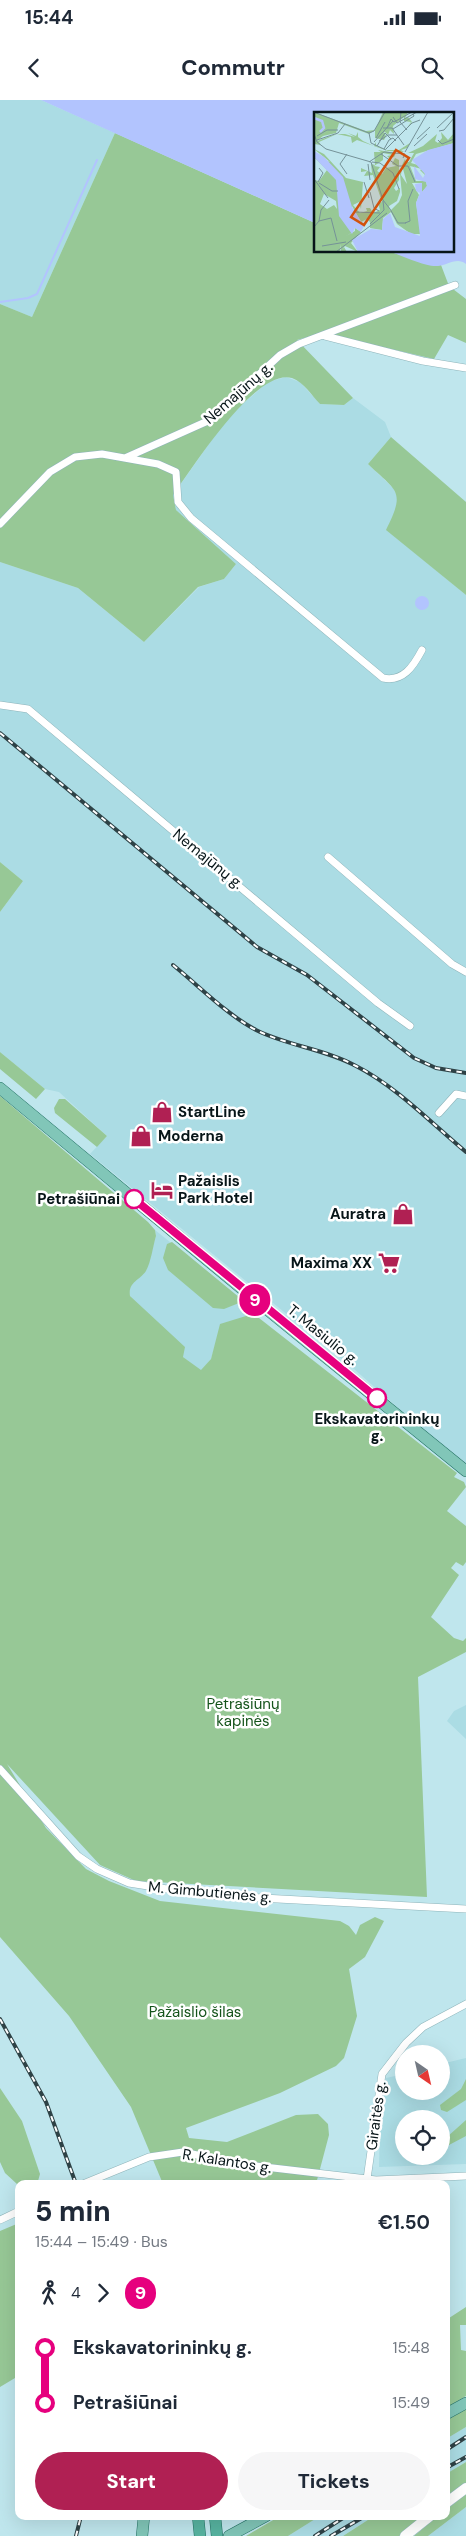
<!DOCTYPE html>
<meta charset="utf-8">
<style>
body{margin:0;font-family:"DM Sans",sans-serif;background:#f6f6f7;color:#1f2937;height:100vh;display:flex;flex-direction:column;font-size:19px;white-space:nowrap}
*{box-sizing:border-box;margin:0}
p{font-size:16px;color:#747a83}
.icon{flex:none;width:28px;height:28px;fill:none;stroke:currentColor;stroke-width:2;stroke-linecap:round;stroke-linejoin:round}
.map{position:relative;flex:1;overflow:hidden}
.drawer{position:absolute;left:15px;top:2080px;width:435px;height:340px;display:flex;flex-direction:column;background:#fff;border-radius:10px;box-shadow:0 5px 20px #0002}
.drawer>*{flex:none}
.badge{padding:0 10px;border-radius:16px;font-size:18px;line-height:32px}
.needle{width:32px;rotate:146deg}
.controls{position:absolute;left:395px;top:1945px;display:grid;gap:10px}
.controls a{display:grid;place-items:center;width:55px;height:55px;border-radius:50%;background:#fff;box-shadow:0 5px 20px #0002;font-size:25px}
.map>.badge{position:absolute;translate:-50% -50%;box-shadow:0 0 0 2px #fff}
.legs{display:flex;align-items:center;gap:8px;height:55px;padding:0 20px;font-size:16px}
.legs p{margin-inline-start:auto}
.headline{display:flex;align-items:center;justify-content:space-between;height:85px;padding:0 20px}
h1{font-size:28px;font-weight:800;line-height:38px}
.cta{display:flex;gap:10px;margin-top:auto;padding:10px 20px}
.cta a{flex:1;height:58px;border-radius:30px;background:#b02053;color:#fff;font-size:20px;font-weight:800;line-height:58px;text-align:center}
.cta a+a{background:#f6f6f7;color:#1f2937}
ul{padding:0 20px;list-style:none}
li{display:flex;align-items:center;gap:18px;height:55px;font-size:19px}
li i{display:grid;place-items:center;width:8px;height:100%;margin:0 6px;background:currentColor}
li i::after{content:'';width:12px;height:12px;margin:-6px;border:4px solid;border-radius:50%;background:#fff}
li p{margin-inline-start:auto}
li:first-child i{background:linear-gradient(#0000 50%,currentColor 0)}
li:last-child i{background:linear-gradient(currentColor 50%,#0000 0)}
.status{display:flex;justify-content:space-between;align-items:center;height:35px;padding:0 25px;background:#fff;direction:ltr}
.status svg{height:14px;fill:currentColor}
header{display:flex;justify-content:space-between;align-items:center;height:65px;padding:0 20px;background:#fff;font-size:22px;font-weight:800}
.map>svg:first-child{display:block}
.built{fill:#abdce4;fill-rule:evenodd}
.green{fill:#97c896}
.water{fill:#b2c4fe}
.lines{fill:none;stroke-linecap:round;stroke-linejoin:round}
.stream{stroke:#b2c4fe;stroke-width:2}
.minor-casing{stroke:#8eb4ba;stroke-width:8}
.secondary-casing{stroke:#8eb4ba;stroke-width:11}
.primary-casing{stroke:#206f61;stroke-width:12}
.trunk-casing{stroke:#206f61;stroke-width:12}
.minor{stroke:#fff;stroke-width:7}
.secondary{stroke:#fff;stroke-width:10}
.primary{stroke:#81c6b8;stroke-width:11}
.trunk{stroke:#57b3a0;stroke-width:11}
.rail-casing{stroke:#2e4246;stroke-width:4}
.rail{stroke:#fff;stroke-width:2;stroke-dasharray:5.5;stroke-linecap:butt}
.line-1-casing{stroke:#fff;stroke-width:11}
.line-1{stroke:#e6007e;stroke-width:8}
.stop-1-dot{fill:#fff;stroke:#e6007e;stroke-width:2.5}
.labels{text-anchor:middle;stroke-width:5;stroke-linejoin:round;paint-order:stroke}
.street-label{font-size:15px;fill:#071518;stroke:#fff}
.poi-label{font-size:15px;font-weight:bold;fill:#071518;stroke:#fff;text-anchor:start}
.stop-label{font-size:15px;font-weight:bold;fill:#071518;stroke:#fff;text-anchor:end}
.park-label{font-size:15px;fill:#15541b;stroke:#fff}
.inset-river{fill:none;stroke:#b2c4fe;stroke-width:2.5}
.inset-road{fill:none;stroke:#759298;stroke-width:1}
.view{fill:#d2520d;fill-opacity:0.15;stroke:#d2520d;stroke-width:2.5}
.inset-edge{fill:none;stroke:#071518;stroke-width:2.5}
</style>
<div class="status"><b>15:44</b><svg viewBox="0 0 49 12"><path d="M0 12V9h3v3zM5 12V6h3v6zM10 12V3h3v9zM15 12V0h3v12zM26 1h20v11H26zM47 4h2v5h-2z"/></svg></div>
<header><svg class="icon" aria-label="back" viewBox="0 0 24 24"><path d="M15 5l-7 7 7 7"/></svg>Commutr<svg class="icon" aria-label="search" viewBox="0 0 24 24"><circle cx="10" cy="10" r="6"/><path d="M15 15l6 6"/></svg></header>
<div class="map">
<svg width="466" height="2436" viewBox="0 0 466 2436">
<rect width="100%" height="100%" fill="#bfe6ed"/>
<path class="built" d="M0,0H41L115,33L32,217L0,204Z
M286,277L300,282L320,304L344,305L353,298L385,322L391,337L368,364L393,388L398,397V407L387,430L466,495V1363L405,1314L354,1269L90,1054L107,1036L59,992L45,989L0,952V812L23,781L0,762V462L78,488L144,542L199,487L224,479L236,464L176,410L173,395L228,317L268,282Z
M155,1130L240,1198L252,1215L221,1225L211,1259L201,1271L183,1257L130,1196L129,1190L133,1181L146,1171L156,1136Z
M466,1605V1639L447,1621L454,1611Z
M466,1958V2064L379,2067L380,2021L386,1978L404,1974V1991H441V1964ZM404,2019H441V2056H404Z
M466,2327V2362L446,2374V2339Z
M466,2407V2436H428Z
M320,2416H374L343,2436H288Z"/>
<path class="green" d="M115,33L315,123V151H388L435,166L441,165L449,186L466,199V243L448,235L434,259L322,233L297,240L353,298L344,305L320,304C312,296 304,282 292,278C256,267 192,369 173,395L176,410L236,464L224,479L198,487L144,542L78,488L0,462V204L32,217Z
M391,337L466,402V495L386,430C406,390 397,392 368,364Z
M0,762L23,781L0,812Z
M0,952L45,989L36,999L0,969Z
M0,996L148,1122L155,1130L156,1136C153,1146 151,1162 146,1171C139,1181 128,1182 130,1196L185,1247L183,1257L201,1270L211,1259L220,1224L246,1216L259,1218L457,1373L454,1377L464,1382L466,1387L447,1411L466,1426V1462L463,1466L456,1462L451,1468L459,1475L431,1517L454,1538L463,1541L466,1538V1552L418,1577L427,1797L136,1781L100,1765L7,1664L46,1728L86,1769L109,1781L160,1801L340,1821L349,1826L356,1835L360,1825L375,1817L384,1821L365,1857L349,1869L357,1916L344,1958L336,1966L280,1993L186,2028L189,2038L227,2042L296,2015L318,2014L328,2024L329,2035L316,2084H163L131,2007L69,1916L0,1837Z
M59,999H65L107,1036L97,1047L55,1013L54,1008Z
M172,1142L240,1198L239,1203L224,1209L213,1208L168,1170L163,1158L167,1144Z
M466,1979V2000L447,2012L441,2010L440,2005L461,1989Z
M0,1988L22,2021L40,2074L38,2081L33,2084H17L5,2073L0,2062Z
M466,2020V2036L449,2045L447,2037Z
M19,2123V2278H15L0,2287V2131Z
M466,2207V2225H460L461,2250L466,2251V2296L446,2308V2220Z
M466,2309V2327L446,2339V2321Z
M466,2362V2383L446,2398V2374Z
M466,2394V2407L428,2436H414L438,2416H446V2410Z
M280,2416H320L288,2436H246Z
M374,2416H423L399,2436H343Z"/>
<path class="water" d="M41,0H466V164C456,156 446,167 435,166C423,166 401,155 388,151H452V14H315V123Z
M415 503a7 7 0 1 1 14 0a7 7 0 1 1-14 0Z"/>
<g class="lines">
<path class="stream" d="M0,202L28,198L37,194L97,60"/>
<g class="minor-casing">
<path id="minor" d="M325,236L423,261L466,268
M125,358L210,320L280,255L299,244L455,185
M0,424L50,372L75,357L102,354L158,364L176,372L178,402L191,418L383,578C403,582 413,567 422,550
M0,605L28,609L378,903L410,926
M328,757L452,864L466,872
M439,1013L456,994L466,996
M0,1669L78,1756L97,1769L129,1783L205,1795L466,1809
M367,2079L382,1974L406,1943L423,1927L466,1904
M83,2084L149,2057L183,2052L239,2064L376,2080L466,2076
M0,2120L19,2111"/>
</g>
<g class="secondary-casing">
<path id="secondary" d="M446,2403L466,2388
M405,2436L430,2416"/>
</g>
<g class="primary-casing">
<path id="primary" d="M0,988L253,1198L466,1371
M446,2314L466,2303
M142,2436L144,2416
M229,2436L266,2416"/>
</g>
<g class="trunk-casing">
<path id="trunk" d="M198,2416L200,2436
M215,2416L217,2436"/>
</g>
<use href="#minor" class="minor"/>
<use href="#secondary" class="secondary"/>
<use href="#primary" class="primary"/>
<use href="#trunk" class="trunk"/>
<g class="rail-casing">
<path id="rail" d="M0,633L257,847L307,875L414,958L436,968L466,973
M173,865C199,886 226,914 256,930C288,946 325,949 356,966C397,987 431,1023 466,1052
M0,1919L46,2002L76,2084
M446,2350L466,2337
M446,2368L466,2357
M76,2436L81,2416
M315,2436L346,2416
M331,2436L365,2416"/>
</g>
<use href="#rail" class="rail"/>
</g>
<g class="lines">
<g class="line-1-casing">
<path id="line-1" d="M134,1099L377,1298"/>
</g>
<use href="#line-1" class="line-1"/>
</g>
<defs>
<g id="shop-bare" transform="scale(1.725)"><path d="M-5-2.5h2.3a2.7 3.5 0 0 1 5.4 0H5L5.5 6h-11ZM-1.5-2.5h3a1.5 2.3 0 0 0-3 0Z" fill="#b02053" stroke="#fff" stroke-width="2.5" paint-order="stroke"/></g>
<g id="hotel-bare" transform="scale(1.725)"><path d="M-6-4.5h1.5V1H6V5H4.5V3h-9V5H-6ZM-4 0a1.8 1.8 0 1 1 3.6 0ZM.5 0V-2.5h3Q6-2.5 6 0Z" fill="#b02053" stroke="#fff" stroke-width="2.5" paint-order="stroke"/></g>
<g id="supermarket-bare" transform="scale(1.725)"><path d="M-6-5.5h2.5l.6 2H6L4.5 2H-2.5L-4.4-4H-6ZM-1.5 3.2a1.3 1.3 0 1 0 .1 0ZM3 3.2a1.3 1.3 0 1 0 .1 0Z" fill="#b02053" stroke="#fff" stroke-width="2.5" paint-order="stroke"/></g>
</defs>
<g fill-rule="evenodd">
<use href="#shop-bare" x="162" y="1012"/>
<use href="#shop-bare" x="141" y="1036"/>
<use href="#hotel-bare" x="162" y="1090"/>
<use href="#shop-bare" x="403" y="1114"/>
<use href="#supermarket-bare" x="389" y="1163"/>
</g>
<g class="stop-1-dot">
<circle cx="134" cy="1099" r="9"/>
<circle cx="377" cy="1298" r="9"/>
</g>
<g class="labels">
<g class="street-label">
<text transform="translate(238 293) rotate(-41)" y="5">Nemajūnų g.</text>
<text transform="translate(208 759) rotate(39)" y="5">Nemajūnų g.</text>
<text transform="translate(323 1235) rotate(39)" y="5">T. Masiulio g.</text>
<text transform="translate(210 1792) rotate(5)" y="5">M. Gimbutienės g.</text>
<text transform="translate(376 2016) rotate(-82)" y="5">Giraitės g.</text>
<text transform="translate(227 2061) rotate(9)" y="5">R. Kalantos g.</text>
</g>
<g class="poi-label">
<text x="178" y="1017">StartLine</text>
<text x="158" y="1041">Moderna</text>
<text x="178" y="1086">Pažaislis<tspan x="178" dy="17">Park Hotel</tspan></text>
<text x="386" y="1119" text-anchor="end">Auratra</text>
<text x="372" y="1168" text-anchor="end">Maxima XX</text>
</g>
<g class="stop-label">
<text x="120" y="1104">Petrašiūnai</text>
<text x="377" y="1324" text-anchor="middle">Ekskavatorininkų<tspan x="377" dy="17">g.</tspan></text>
</g>
<g class="park-label">
<text x="243" y="1609">Petrašiūnų<tspan x="243" dy="17">kapinės</tspan></text>
<text x="195" y="1917">Pažaislio šilas</text>
</g>
</g>
<g transform="translate(314 12)">
<rect width="140" height="140" fill="#bfe6ed"/>
<path d="M0,0L52,19L61,18L69,0H94L91,6L94,5L98,10L93,16L97,10L90,9V5L79,14L80,22L76,18L74,23L71,20H70L72,24L70,28L61,26V18L55,22L25,11L22,21L9,24L3,29L22,22H31L41,25L34,21L42,24L44,20V25L49,29L60,34L62,30V34L73,38H85L96,31L93,36L87,38L90,40L74,39L43,28L38,31L37,25L23,22L5,30L7,33L0,32ZM127,20L134,28L140,21V31L102,42L97,51L107,54L112,64L106,58L108,57L96,54L102,69H112L113,74L108,80V71H98L105,83L102,91L107,122H97L83,112L81,115L83,112L77,100L69,106L68,118L56,116V110L53,107L47,110L38,94L37,121L32,124L41,119V116L47,120L37,131L44,140L31,134L28,138L30,135L33,140H27V132L26,140H0V68L5,69L13,58L0,45L16,50L0,37L10,42L32,66L49,70L47,97L45,90L39,93L46,101L53,99L52,96H56L59,101L66,98L64,91L68,90L59,63L50,64L53,59L47,60V56L58,61L57,52L61,53L60,40H67L64,38L82,41L80,45L75,46L73,44L79,43L69,41V48L60,54L66,55L63,59L68,62L72,56L82,54L78,52L81,46L85,48V68L80,76L82,79L86,76V80L83,89L75,94L76,99L85,90L88,83L86,62L88,55L87,63L93,72L88,53L91,47L92,50H95L100,41H94L109,34L123,22L121,29L124,31L128,26ZM10,82L22,89L23,97L20,93L13,97L6,92Z" fill="#97c896" fill-rule="evenodd"/>
<path d="M140,31V140H44L38,128L57,117L68,118L69,107L76,101L81,115L106,124L102,91L106,81L102,79L101,72L108,71V80L113,74L112,70L101,67L100,54L109,66L111,62L98,48L114,38ZM0,39L10,45L29,65L38,95L50,114L47,120L41,116L38,122L25,104L22,68L0,45Z" fill="#b2c4fe"/>
<path class="inset-river" d="M0,6L8,9L10,16L6,20"/>
<path class="inset-road" d="M87,0L86,10L93,18M2,1L55,21L57,31L72,38M79,5L83,11L103,0M69,16H78L90,33M73,16L77,7L80,10L98,0M123,16L140,0M79,17L100,4L99,2M125,19L130,18L140,6M55,21L60,19L71,0M0,22L3,30L12,37L57,50L69,88L76,97M3,24L13,18H24M62,26L71,10M103,27L116,15M3,28L24,21L31,12M124,28L128,32L140,27M65,29L74,23H83M60,30L79,9M63,34L71,21L77,27M100,34L113,22M70,37L75,28L79,26L82,29M72,37L98,11L106,8M91,40L114,0M33,42L26,52L33,62M67,42L84,54H94M55,50L70,40L91,42L89,46M58,50L66,51L79,61L85,77M54,52L56,68M94,54L101,70M0,67L14,86M4,70L9,61L5,56M50,70L55,86M5,71L18,79H24M56,80L60,96L65,99M76,97L84,111H92M41,100L66,101M5,109L7,98L15,88M91,111L96,109L94,89L99,77M56,112L70,98L69,89M0,115L5,109L17,106L23,129M8,134L32,130M22,140L73,101"/>
<path class="view" d="M82,38L95,46L50,113L37,105Z"/>
<rect width="140" height="140" class="inset-edge"/>
</g>
</svg>
<div class="controls">
<a><svg class="needle" viewBox="-14 -14 28 28"><path d="M0-13l5 13h-10z" fill="#e53935"/><path d="M0 13l5-13h-10z" fill="#747a83"/></svg></a>
<a><svg class="icon" aria-label="locate" viewBox="0 0 24 24"><circle cx="12" cy="12" r="6"/><path d="M12 2v4M12 18v4M2 12h4M18 12h4"/></svg></a>
</div>
<b class="badge" style="left:255px;top:1200px;background:#e6007e;color:#fff">9</b>
<section class="drawer">
<div class="headline"><div><h1>5 min</h1><p>15:44 – 15:49 · Bus</p></div><b>€1.50</b></div>
<div class="legs"><svg class="icon" aria-label="walk" viewBox="0 0 24 24"><circle cx="13" cy="4" r="2"/><path d="M13 8l-2 6 4 7M11 14l-3 7M7 12l3-4h3l4 4"/></svg>4<svg class="icon" aria-label="forward" viewBox="0 0 24 24"><path d="M9 5l7 7-7 7"/></svg><b class="badge" style="background:#e6007e;color:#fff">9</b></div>
<ul>
<li><i style="color:#e6007e"></i><b>Ekskavatorininkų g.</b><p>15:48</p></li>
<li><i style="color:#e6007e"></i><b>Petrašiūnai</b><p>15:49</p></li>
</ul>
<div class="cta"><a>Start</a><a>Tickets</a></div>
</section>
</div>
